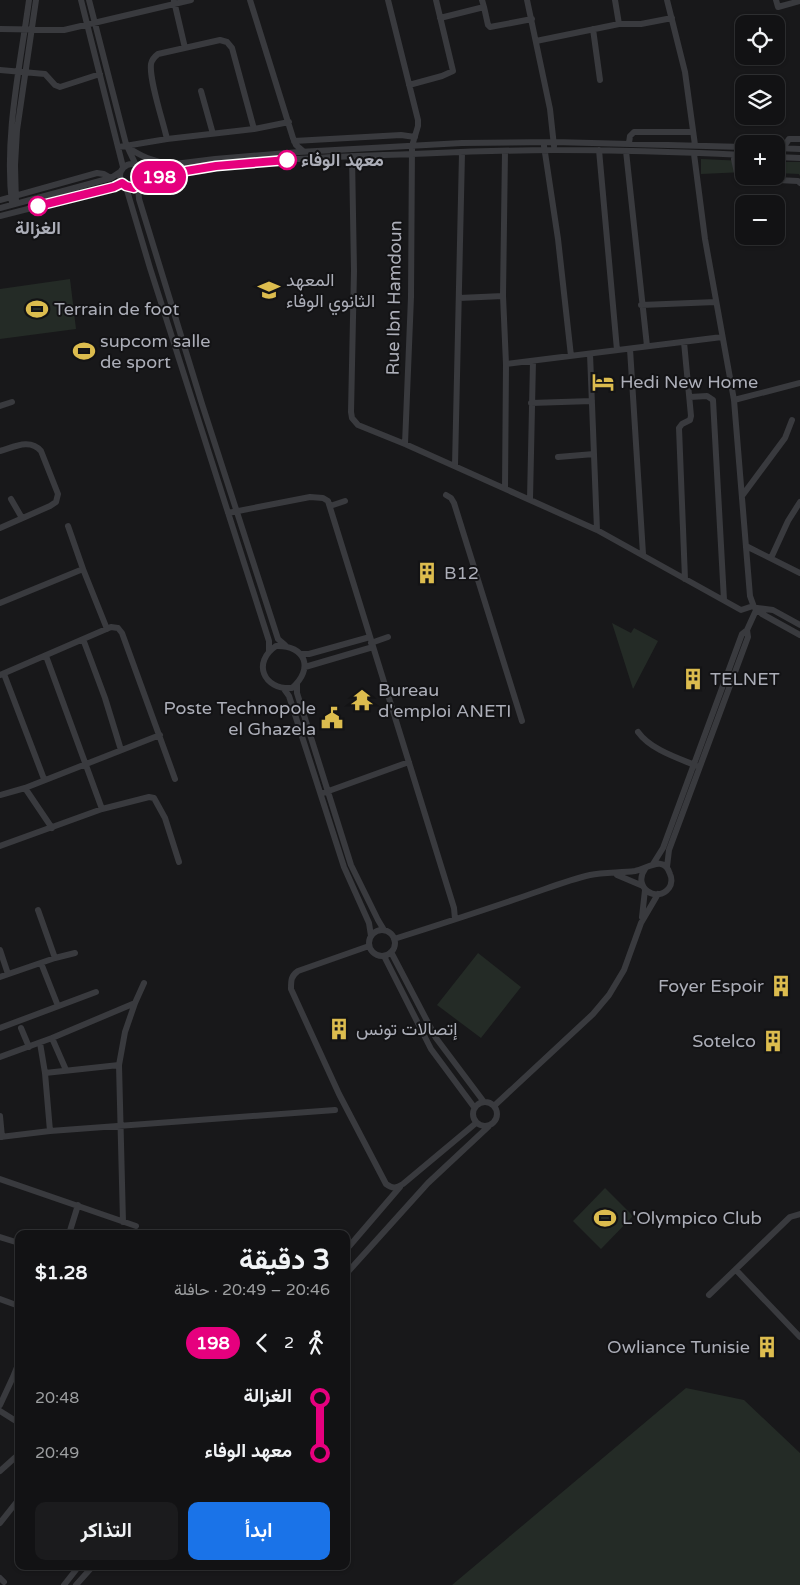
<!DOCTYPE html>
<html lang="ar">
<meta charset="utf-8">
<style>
body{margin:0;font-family:"Varela Round",Vazirmatn,sans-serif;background:#1b1b1d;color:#f1f3f6;direction:rtl;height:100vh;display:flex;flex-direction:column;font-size:19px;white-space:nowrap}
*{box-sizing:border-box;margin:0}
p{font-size:16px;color:#9c9ea0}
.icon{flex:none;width:28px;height:28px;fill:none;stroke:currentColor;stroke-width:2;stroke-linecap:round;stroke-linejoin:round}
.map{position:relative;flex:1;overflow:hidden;direction:ltr}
.side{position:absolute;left:15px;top:1230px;width:335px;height:340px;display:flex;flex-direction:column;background:#121214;border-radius:10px;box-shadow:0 1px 4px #0004,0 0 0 1px #313234;direction:rtl}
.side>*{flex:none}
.badge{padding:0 10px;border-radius:16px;font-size:18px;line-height:32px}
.controls{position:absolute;left:735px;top:15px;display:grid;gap:10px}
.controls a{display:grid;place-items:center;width:50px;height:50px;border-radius:10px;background:#121214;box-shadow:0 1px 4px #0004,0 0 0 1px #313234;font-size:25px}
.map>.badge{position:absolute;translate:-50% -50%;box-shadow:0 0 0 2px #fff}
.legs{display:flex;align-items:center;gap:8px;height:55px;padding:0 20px;font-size:16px}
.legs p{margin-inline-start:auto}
.summary{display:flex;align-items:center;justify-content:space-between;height:85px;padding:0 20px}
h1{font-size:28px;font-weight:700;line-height:38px}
.primary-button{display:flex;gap:10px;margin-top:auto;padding:10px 20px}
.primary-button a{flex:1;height:58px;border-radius:10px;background:#1a73e8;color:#fff;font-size:20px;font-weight:700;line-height:58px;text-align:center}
.primary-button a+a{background:#1b1b1d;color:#f1f3f6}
ul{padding:0 20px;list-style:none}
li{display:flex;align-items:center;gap:18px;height:55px;font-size:19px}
li i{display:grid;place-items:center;width:8px;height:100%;margin:0 6px;background:currentColor}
li i::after{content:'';width:12px;height:12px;margin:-6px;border:4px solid;border-radius:50%;background:#121214}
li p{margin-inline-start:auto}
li:first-child i{background:linear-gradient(#0000 50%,currentColor 0)}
li:last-child i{background:linear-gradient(currentColor 50%,#0000 0)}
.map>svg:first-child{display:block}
.green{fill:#242b26}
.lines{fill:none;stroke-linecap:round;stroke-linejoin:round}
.minor{stroke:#393a3e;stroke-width:6}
.line-1-casing{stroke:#fff;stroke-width:11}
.line-1{stroke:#e6007e;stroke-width:8}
.stop-1-dot{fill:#fff;stroke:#e6007e;stroke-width:2.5}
.labels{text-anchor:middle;stroke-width:4;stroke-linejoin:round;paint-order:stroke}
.stop-label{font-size:18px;font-weight:bold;fill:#acaeb8;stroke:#131315;text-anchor:start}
.poi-label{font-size:18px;fill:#acaeb8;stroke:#131315;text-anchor:start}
.street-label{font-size:18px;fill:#acaeb8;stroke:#131315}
</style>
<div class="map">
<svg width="800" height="1585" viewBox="0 0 800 1585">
<rect width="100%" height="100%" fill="#18181a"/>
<path class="green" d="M701,159L744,161V172L701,174Z
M776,162H800V176L799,174L776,173Z
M70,279L76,329L0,339V289Z
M612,623L631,633L634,628L658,641L633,689Z
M478,953L521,987L481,1038L437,1005Z
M605,1188L633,1216L601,1249L573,1221Z
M686,1388L744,1400L800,1453V1585H452Z"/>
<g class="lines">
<path class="minor" d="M81,0L123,167
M89,0L126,144L135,163
M250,0L293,138L296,145L303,151
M388,0L418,120V126L412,146L411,297L405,444
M482,0L484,7
M527,0L550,109L554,146
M615,0L619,24
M667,0L685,72L695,145
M776,0L778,7L800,1
M174,1L185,48
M440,18L484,7L488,25L490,27L532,19
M0,29L64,30L191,0
M593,29L600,80
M536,41L619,24H641L672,18
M0,70L45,74L55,85L60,87L100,74
M409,85L442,76L453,71L436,0
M201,91L213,134
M167,139C163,121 149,80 151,64C152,59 154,57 158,54L220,40L227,42L232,48L254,129
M294,141L401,135L415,137
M629,143L630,136L634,132H693
M544,146L558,239L571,356
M119,147L167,139L254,129L289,122
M127,147C141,156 153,162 169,163
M776,148L800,149
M783,148L789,139H800
M599,150L617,350
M505,151L503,296L506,364L505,488
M626,151L647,346
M694,154L705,239L734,400L750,596L754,607L762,614L800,635
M352,156L354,271L351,412L352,418L358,425L405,444L597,530L741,610L753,606
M776,157L800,158
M734,159L737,173L740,178L798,181L800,183
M120 176a12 12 0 1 1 24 0a12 12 0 1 1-24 0Z
M139,165L150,167L215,159L299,152L462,143L554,142L744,147
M143,182C221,161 303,158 384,155C440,153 497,150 554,150C617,150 681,152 744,155
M138,186L139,199L202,404L278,639L285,645
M126,187L150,268L269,641V651
M0,200L97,173L104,174L111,178
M16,203L15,165L17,130L36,0
M12,204C4,137 20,67 29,0
M0,208L111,178L120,172
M0,216L114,187L122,183
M459,298L503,296
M641,305L716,302
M684,342L691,416L690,420L682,424L679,428L685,579
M630,349L643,554
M590,354L597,530
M506,364L722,337
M690,397L707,396L713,400L724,600
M734,400L800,383
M531,403L592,401
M0,406L12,402
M0,451C14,447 30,438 41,451L58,494L56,502L50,506L0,528
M558,457L594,454
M455,466L462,153
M446,495L451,498L454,503L522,721
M742,496L785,438L792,420
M11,499L22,518
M530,499L533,361
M330,506L345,501
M228,513L310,497L323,498L328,501L454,908L455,919
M68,526L83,569L107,629
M746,546L800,573
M771,558L788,521L800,502
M0,603L83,569
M757,608L773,610L800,625
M83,639L105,698L121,750
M371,643L388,637
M276,646C306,645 314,669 292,688C263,690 252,662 276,646Z
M301,654H309L370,637
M305,667L373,647
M4,674L44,779
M0,675L111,627L118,628L122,633L175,779
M297,684V693L351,865L378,920L384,930
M284,689L289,696L344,867L369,923L371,936
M638,732C651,750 678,758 697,766
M25,788L52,828
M323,793L409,762
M0,795L25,788L160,735
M102,809L149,797L154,798L165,818L179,862
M0,846L102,809L46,656
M653,864L663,848L742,634L747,630L757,608
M667,867L669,850L748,637L747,630
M617,875L643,886
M38,910L55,958
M642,917L645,890
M369 943a13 13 0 1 1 26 0a13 13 0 1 1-26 0Z
M394,939C438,925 481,911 525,896C546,889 568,880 590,875C604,872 620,873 635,871C647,869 664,854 670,874C672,878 672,884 669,888C657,904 632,887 645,869
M369,946L298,971C291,976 291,980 291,989L339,1094L386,1184C393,1189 396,1188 403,1184L476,1123
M0,950L8,974
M391,952L436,1038L484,1102
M384,956L431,1049L474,1107
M41,963L58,1006
M0,977L55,958L75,953
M0,1028L96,992
M21,1028L29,1047
M52,1038L66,1070
M40,1043L45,1073L50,1131
M0,1057L52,1038L135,1003
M45,1073L119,1065
M473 1114a12 12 0 1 1 24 0a12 12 0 1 1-24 0Z
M494,1106L593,1014L609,995L624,970L641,923L658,894
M0,1116L2,1137
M0,1137L50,1131L335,1110
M0,1179L136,1226
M123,1222L119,1065L125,1032L135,1003L144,983
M69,1234L78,1205
M0,1237L19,1243
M346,1250L400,1187
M736,1270L800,1337
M346,1274L428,1183L489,1126
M709,1295L790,1217L800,1214
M0,1299L19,1306
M0,1405L13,1377L19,1362
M0,1411L19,1423
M0,1471L19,1454
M0,1523L19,1499
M0,1578L4,1582
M64,1585L79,1566
M76,1585L93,1566"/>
</g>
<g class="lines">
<g class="line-1-casing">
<path id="line-1" d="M38,206L114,187L122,183L126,186L134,188L143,182L174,173L216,166L287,160"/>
</g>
<use href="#line-1" class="line-1"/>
</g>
<defs>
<g id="school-bare" transform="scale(1.725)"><path d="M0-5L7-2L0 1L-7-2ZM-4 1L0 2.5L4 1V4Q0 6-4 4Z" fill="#dcbc4e" stroke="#131315" stroke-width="2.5" paint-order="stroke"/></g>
<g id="stadium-bare" transform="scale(1.725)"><path d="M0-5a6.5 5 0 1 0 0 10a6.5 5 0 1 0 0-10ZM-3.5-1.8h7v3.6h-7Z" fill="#dcbc4e" stroke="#131315" stroke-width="2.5" paint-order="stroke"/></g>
<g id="hotel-bare" transform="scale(1.725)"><path d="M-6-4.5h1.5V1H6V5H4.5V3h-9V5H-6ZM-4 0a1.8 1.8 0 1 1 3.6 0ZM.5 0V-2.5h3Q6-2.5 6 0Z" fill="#dcbc4e" stroke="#131315" stroke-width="2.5" paint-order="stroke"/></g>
<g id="building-bare" transform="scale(1.725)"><path d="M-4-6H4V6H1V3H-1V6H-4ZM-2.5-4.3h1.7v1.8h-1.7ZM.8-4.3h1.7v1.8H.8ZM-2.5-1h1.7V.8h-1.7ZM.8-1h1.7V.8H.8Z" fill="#dcbc4e" stroke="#131315" stroke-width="2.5" paint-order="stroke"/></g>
<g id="temple-bare" transform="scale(1.725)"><path d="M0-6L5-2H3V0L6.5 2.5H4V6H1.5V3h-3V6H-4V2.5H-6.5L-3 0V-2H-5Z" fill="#dcbc4e" stroke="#131315" stroke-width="2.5" paint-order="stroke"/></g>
<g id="civic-bare" transform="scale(1.725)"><path d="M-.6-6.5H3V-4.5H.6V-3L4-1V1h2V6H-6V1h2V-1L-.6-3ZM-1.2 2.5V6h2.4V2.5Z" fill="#dcbc4e" stroke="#131315" stroke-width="2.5" paint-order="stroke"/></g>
</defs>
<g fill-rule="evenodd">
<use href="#school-bare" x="269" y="290"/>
<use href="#stadium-bare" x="37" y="309"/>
<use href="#stadium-bare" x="84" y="351"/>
<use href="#hotel-bare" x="603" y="382"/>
<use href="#building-bare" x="427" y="573"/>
<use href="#building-bare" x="693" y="679"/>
<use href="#temple-bare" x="362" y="700"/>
<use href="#civic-bare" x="332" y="718"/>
<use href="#building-bare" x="781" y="986"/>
<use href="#building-bare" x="339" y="1029"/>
<use href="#building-bare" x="773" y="1041"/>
<use href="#stadium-bare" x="605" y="1218"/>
<use href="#building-bare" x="767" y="1347"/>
</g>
<g class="stop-1-dot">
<circle cx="287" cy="160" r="9"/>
<circle cx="38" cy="206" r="9"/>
</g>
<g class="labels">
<g class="stop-label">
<text x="301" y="166">معهد الوفاء</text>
<text x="38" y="234" text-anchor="middle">الغزالة</text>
</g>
<g class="poi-label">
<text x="286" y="286">المعهد<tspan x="286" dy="21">الثانوي الوفاء</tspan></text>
<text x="54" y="315">Terrain de foot</text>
<text x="100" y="347">supcom salle<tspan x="100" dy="21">de sport</tspan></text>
<text x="620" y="388">Hedi New Home</text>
<text x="444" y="579">B12</text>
<text x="710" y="685">TELNET</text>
<text x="378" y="696">Bureau<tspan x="378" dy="21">d'emploi ANETI</tspan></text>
<text x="316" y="714" text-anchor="end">Poste Technopole<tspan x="316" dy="21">el Ghazela</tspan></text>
<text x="764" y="992" text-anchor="end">Foyer Espoir</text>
<text x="356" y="1035">إتصالات تونس</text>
<text x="756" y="1047" text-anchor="end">Sotelco</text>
<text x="622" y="1224">L'Olympico Club</text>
<text x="750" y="1353" text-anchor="end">Owliance Tunisie</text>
</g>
<g class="street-label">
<text transform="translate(394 298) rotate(-89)" y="6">Rue Ibn Hamdoun</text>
</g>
</g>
</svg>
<div class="controls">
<a><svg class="icon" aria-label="locate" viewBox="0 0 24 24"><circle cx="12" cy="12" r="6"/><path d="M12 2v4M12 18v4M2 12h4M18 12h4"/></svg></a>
<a><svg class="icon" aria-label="layers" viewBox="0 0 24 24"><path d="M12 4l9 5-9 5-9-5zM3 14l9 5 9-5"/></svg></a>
<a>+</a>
<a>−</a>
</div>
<b class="badge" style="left:159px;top:177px;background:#e6007e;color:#fff">198</b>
<section class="side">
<div class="summary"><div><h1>3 دقيقة</h1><p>20:46 – 20:49 · حافلة</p></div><b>$1.28</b></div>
<div class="legs"><svg class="icon" aria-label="walk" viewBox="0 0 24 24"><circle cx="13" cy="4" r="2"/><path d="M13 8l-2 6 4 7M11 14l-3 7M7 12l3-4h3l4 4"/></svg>2<svg class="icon" aria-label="back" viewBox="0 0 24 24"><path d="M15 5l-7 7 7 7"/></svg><b class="badge" style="background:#e6007e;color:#fff">198</b></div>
<ul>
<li><i style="color:#e6007e"></i><b>الغزالة</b><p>20:48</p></li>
<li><i style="color:#e6007e"></i><b>معهد الوفاء</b><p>20:49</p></li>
</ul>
<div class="primary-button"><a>ابدأ</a><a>التذاكر</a></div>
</section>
</div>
